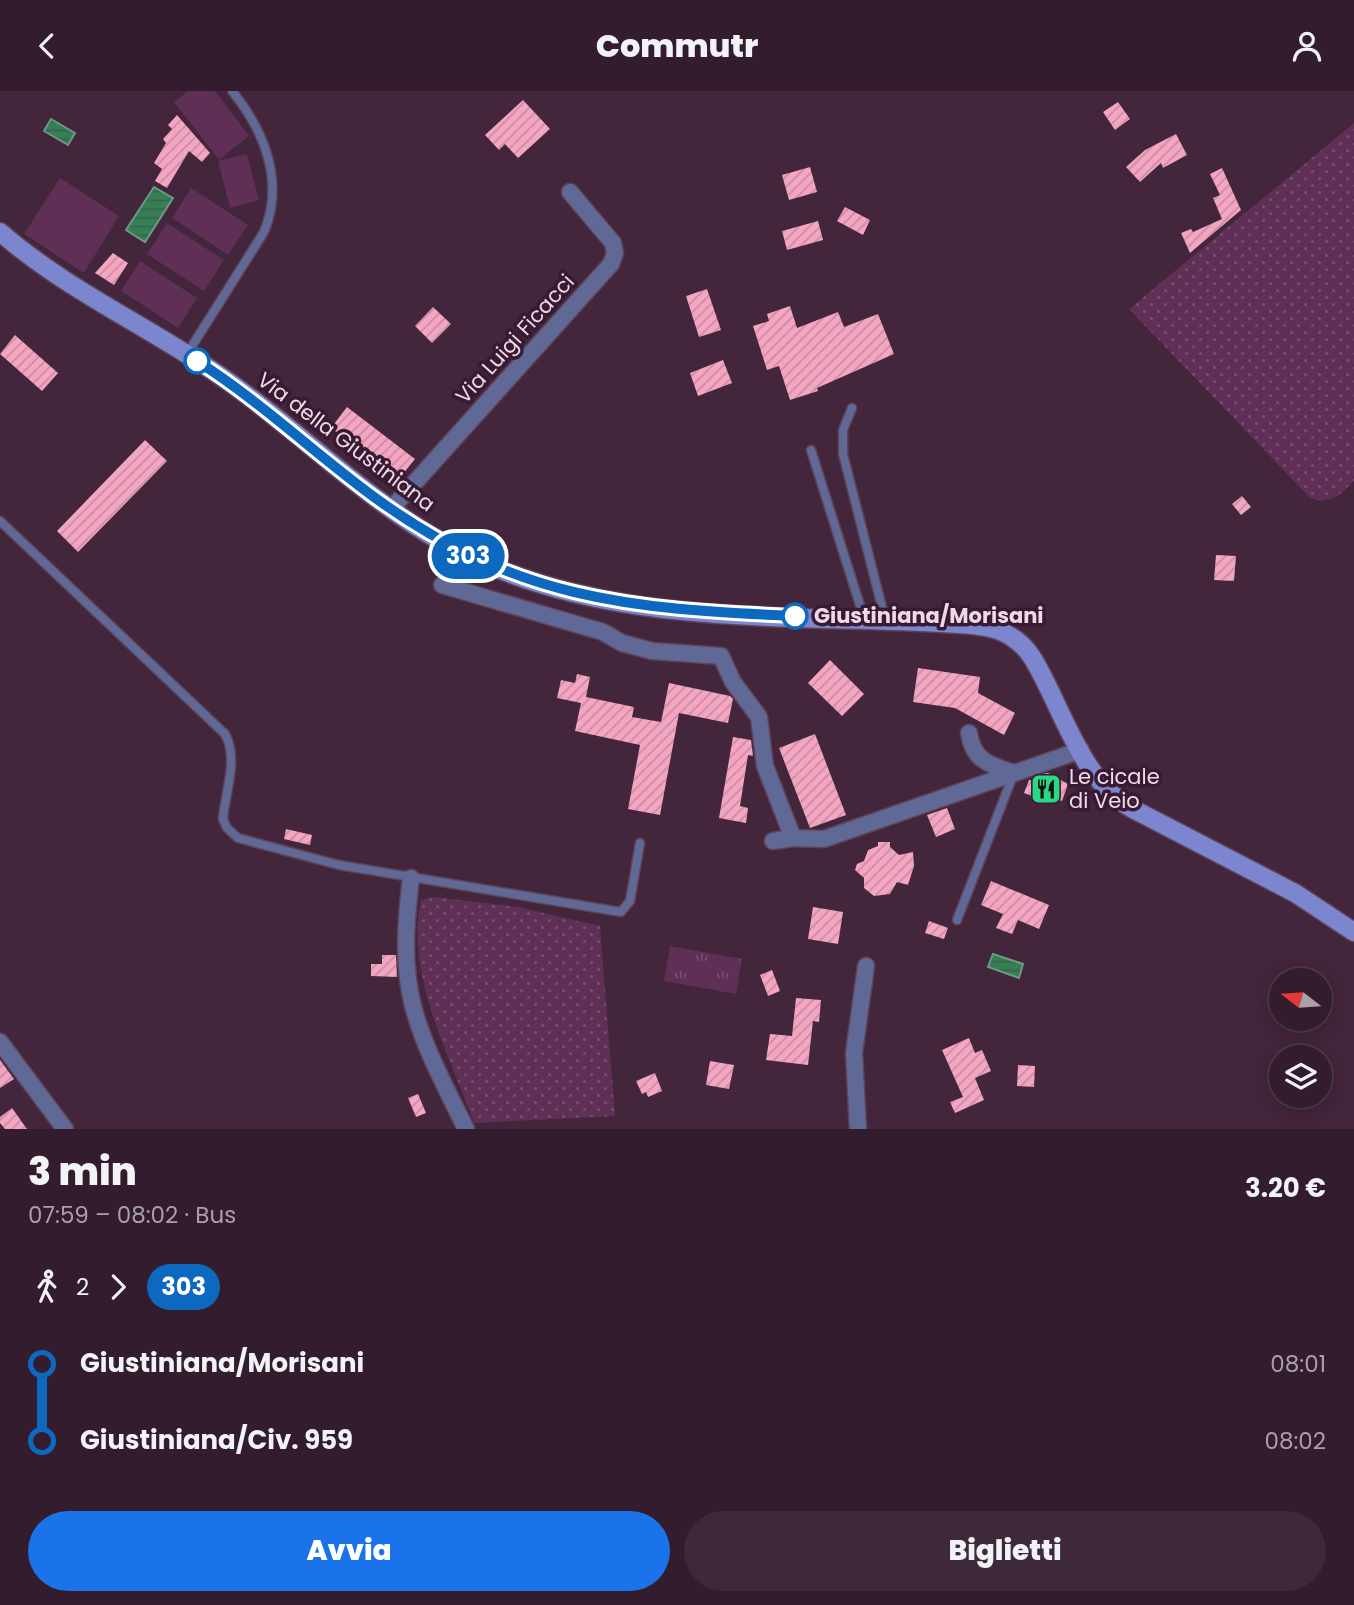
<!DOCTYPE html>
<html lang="it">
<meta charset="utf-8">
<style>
body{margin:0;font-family:Poppins,sans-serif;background:#3d2939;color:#f1f3f6;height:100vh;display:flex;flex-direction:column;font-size:26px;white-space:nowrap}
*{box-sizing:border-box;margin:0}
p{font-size:23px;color:#a8a1aa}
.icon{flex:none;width:38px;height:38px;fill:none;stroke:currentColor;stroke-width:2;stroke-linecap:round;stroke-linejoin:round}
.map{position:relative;height:1038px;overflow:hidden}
.side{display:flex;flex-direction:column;background:#321c2d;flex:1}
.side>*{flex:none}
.badge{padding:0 14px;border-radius:23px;font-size:24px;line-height:46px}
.needle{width:46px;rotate:287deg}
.fabs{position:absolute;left:1269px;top:877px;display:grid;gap:14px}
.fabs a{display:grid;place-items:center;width:63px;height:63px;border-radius:50%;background:#321c2d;box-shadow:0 4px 18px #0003,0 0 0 2px #4d3a49;font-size:35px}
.map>.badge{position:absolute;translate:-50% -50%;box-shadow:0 0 0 4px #fff}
.legs{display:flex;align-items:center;gap:10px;height:77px;padding:0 28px;font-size:23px}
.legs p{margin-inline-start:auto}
.headline{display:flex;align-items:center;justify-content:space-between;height:119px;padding:0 28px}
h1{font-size:38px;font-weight:800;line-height:52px}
.primary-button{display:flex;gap:14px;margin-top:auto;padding:14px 28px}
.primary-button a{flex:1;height:80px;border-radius:42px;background:#1a73e8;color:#fff;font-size:28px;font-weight:800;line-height:80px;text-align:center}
.primary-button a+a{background:#3d2939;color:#f1f3f6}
ul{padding:0 28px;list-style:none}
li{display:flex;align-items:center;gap:24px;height:77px;font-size:26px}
li i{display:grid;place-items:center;width:10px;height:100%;margin:0 9px;background:currentColor}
li i::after{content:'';width:18px;height:18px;margin:-9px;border:5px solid;border-radius:50%;background:#321c2d}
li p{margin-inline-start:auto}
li:first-child i{background:linear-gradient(#0000 50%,currentColor 0)}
li:last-child i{background:linear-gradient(currentColor 50%,#0000 0)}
header{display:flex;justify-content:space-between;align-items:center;height:91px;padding:0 28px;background:#321c2d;font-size:32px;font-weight:800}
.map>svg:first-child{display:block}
.grass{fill:url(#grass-dots)}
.park{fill:url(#park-tufts)}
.pitch{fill:#5f2f55}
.water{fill:url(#water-rules);stroke:#6c9a81;stroke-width:2}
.building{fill:url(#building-hatch)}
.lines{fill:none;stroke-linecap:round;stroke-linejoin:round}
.lane-casing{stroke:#5e4257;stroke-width:11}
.street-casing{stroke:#5e4257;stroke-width:19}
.secondary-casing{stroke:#5e4257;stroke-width:21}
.lane{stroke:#606895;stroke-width:8}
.street{stroke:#606895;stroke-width:16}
.secondary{stroke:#7b86ce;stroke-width:18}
.line-1-casing{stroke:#fff;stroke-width:16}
.line-1{stroke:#0c69bf;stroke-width:10}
.stop-1-dot{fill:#fff;stroke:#0c69bf;stroke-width:3.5}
.labels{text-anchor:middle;stroke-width:7;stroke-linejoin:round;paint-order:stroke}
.street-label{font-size:21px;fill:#edd9e7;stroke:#381b32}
.stop-label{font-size:21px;font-weight:bold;fill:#edd9e7;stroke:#381b32;text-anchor:start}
.poi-label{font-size:21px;fill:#edd9e7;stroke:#381b32;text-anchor:start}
</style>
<header><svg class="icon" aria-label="back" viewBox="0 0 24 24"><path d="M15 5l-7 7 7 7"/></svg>Commutr<svg class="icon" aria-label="person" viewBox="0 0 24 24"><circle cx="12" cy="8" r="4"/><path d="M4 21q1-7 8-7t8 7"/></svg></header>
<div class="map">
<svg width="1354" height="1038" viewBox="0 0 1354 1038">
<defs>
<pattern id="grass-dots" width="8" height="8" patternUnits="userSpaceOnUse" patternTransform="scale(1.75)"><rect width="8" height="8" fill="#5f2f55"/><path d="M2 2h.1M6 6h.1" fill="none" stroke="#764d6d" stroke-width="1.8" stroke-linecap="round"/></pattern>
<pattern id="park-tufts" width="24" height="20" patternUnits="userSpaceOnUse" patternTransform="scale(1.75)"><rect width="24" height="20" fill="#5f2f55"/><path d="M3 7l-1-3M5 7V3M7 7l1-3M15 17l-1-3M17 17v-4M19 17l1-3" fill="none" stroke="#764d6d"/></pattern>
<pattern id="water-rules" width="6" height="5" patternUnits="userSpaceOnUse" patternTransform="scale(1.75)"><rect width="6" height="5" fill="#357f55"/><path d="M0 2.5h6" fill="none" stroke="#3d634e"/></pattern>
<pattern id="building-hatch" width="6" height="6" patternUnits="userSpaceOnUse" patternTransform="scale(1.75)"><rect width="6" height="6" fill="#f4a5c2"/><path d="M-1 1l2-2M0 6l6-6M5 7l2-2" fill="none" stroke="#c98ca3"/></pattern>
</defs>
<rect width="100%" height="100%" fill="#43253c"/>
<path class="grass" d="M1354,32V390C1340,404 1331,414 1310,407L1129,218Z
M434,806L518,816L600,835L615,1025L474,1032C449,962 405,884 421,809Z"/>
<path class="park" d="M670,855L742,868L736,903L664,890Z"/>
<path class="pitch" d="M188,0H215L249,45L219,69L174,11Z
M247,63L259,109L230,117L218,70Z
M60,87L119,125L84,182L24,143Z
M191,97L248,134L228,164L172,127Z
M167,132L224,169L204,200L147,163Z
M140,170L197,207L178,237L121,200Z"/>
<path class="water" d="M51,28L75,42L68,54L44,40Z
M154,96L173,107L145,151L126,139Z
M993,863L1023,873L1019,887L988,876Z"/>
<path class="building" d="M523,9L550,38L518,67L505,53L499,59L485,44Z
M1118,11L1130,28L1115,39L1103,21Z
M177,24L210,62L202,71L189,60L167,97L155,90L162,78L154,72L166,52L163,48L172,38L168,34Z
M1176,43L1187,64L1163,77L1161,72L1140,91L1126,76L1145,59Z
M810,76L817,101L789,109L782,84Z
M1222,77L1241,119L1190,162L1181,142L1191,138L1193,141L1222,128L1213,107L1220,104L1210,83Z
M845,116L870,129L863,144L837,130Z
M818,130L823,149L787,159L782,140Z
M113,162L128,172L114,194L95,182Z
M707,198L721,239L699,246L686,205Z
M790,215L797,237L838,221L844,236L878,223L894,263L817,297L818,300L790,309L779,275L767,279L753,235L769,230L767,223Z
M433,216L451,233L432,252L415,235Z
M15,244L58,282L42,300L0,263Z
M723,269L732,292L698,305L690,282Z
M347,316L415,368L398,389L331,337Z
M145,349L167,370L78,461L57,440Z
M1242,405L1251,416L1241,424L1232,413Z
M1216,464L1236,465L1234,490L1214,489Z
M830,569L864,603L842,625L808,592Z
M918,577L980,586L978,602L1015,622L1004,644L955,617L913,611Z
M577,583L590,586L586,606L634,616L632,626L661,631L669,592L730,605L733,608L728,632L679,622L660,724L628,718L640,654L575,640L581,612L557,607L561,589L575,592Z
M815,643L846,724L810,737L779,657Z
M733,646L751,649L753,665L748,664L740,715L748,717L746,732L719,727Z
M1048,682L1068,693L1062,710L1050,706L1048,711L1024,702L1029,689L1040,690L1043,683Z
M947,717L955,738L936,746L927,724Z
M286,738L312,744L310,754L284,748Z
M878,751H890V756L899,764L913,761L914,775L908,794L897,791L890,803L874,805L864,797V787L855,779L857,773L864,770L868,759L878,755Z
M991,790L1049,814L1039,838L1018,829L1012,843L996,837L1003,823L981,814Z
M813,816L843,821L838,853L808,848Z
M929,830L948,837L944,848L925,842Z
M382,864H396L397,886L371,885V873H382Z
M772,879L780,900L768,905L760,884Z
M796,907L821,909L819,931L813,930L808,974L766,969L770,943L792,945Z
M969,947L975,962L982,959L991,980L975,987L984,1009L955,1022L950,1011L963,1006L942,959Z
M0,969L14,988L0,997Z
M710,970L734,974L729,998L706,994Z
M1018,974L1035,975L1034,996L1017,995Z
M655,982L662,1000L648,1006L646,1001L642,1003L636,990Z
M418,1003L426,1022L416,1026L408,1007Z
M12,1017L27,1038H5L0,1032V1026Z"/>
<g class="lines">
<g class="lane-casing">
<path id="lane" d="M187,263L264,141C285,91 264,39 232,0
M852,317L843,339V363L885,528
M811,359L864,527
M0,430L225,643C239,668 225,701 223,728L227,737L238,747L339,774L621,821L630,810L640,752
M957,829L1014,682"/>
</g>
<g class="street-casing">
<path id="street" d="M391,418L611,173L615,162L613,152L570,101
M442,494L603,541L622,552L652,560L721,565L733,591L759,626L765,675L793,747L824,748L1081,659
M969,642C973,670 990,674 1014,682
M773,750L793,747
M411,787C406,829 402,872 413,915C424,957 447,999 466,1038
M0,951L65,1038
M858,1038L854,962L866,875"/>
</g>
<g class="secondary-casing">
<path id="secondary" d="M0,141C70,202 157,239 232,293C303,344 364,406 440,450C600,542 796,521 973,534C987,536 1001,538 1013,547C1029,557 1037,574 1045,590C1067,633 1087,692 1131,717L1295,802L1354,841"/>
</g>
<use href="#lane" class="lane"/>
<use href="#street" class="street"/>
<use href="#secondary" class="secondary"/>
</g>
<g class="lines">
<g class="line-1-casing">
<path id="line-1" d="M197,270C260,310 314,362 374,406C514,508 628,518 795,525"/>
</g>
<use href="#line-1" class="line-1"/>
</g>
<defs>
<g id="restaurant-square" transform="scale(1.575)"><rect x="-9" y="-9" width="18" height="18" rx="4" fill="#29d885" stroke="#381b32"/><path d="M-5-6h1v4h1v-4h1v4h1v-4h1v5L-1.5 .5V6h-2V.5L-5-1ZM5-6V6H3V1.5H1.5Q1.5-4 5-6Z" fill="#111"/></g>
</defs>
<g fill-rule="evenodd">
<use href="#restaurant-square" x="1046" y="698"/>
</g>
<g class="stop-1-dot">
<circle cx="197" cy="270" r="12"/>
<circle cx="795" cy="525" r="12"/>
</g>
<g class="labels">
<g class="street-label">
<text transform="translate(515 248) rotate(-48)" y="7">Via Luigi Ficacci</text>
<text transform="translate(346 351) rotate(37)" y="7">Via della Giustiniana</text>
</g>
<g class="stop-label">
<text x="814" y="532">Giustiniana/Morisani</text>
</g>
<g class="poi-label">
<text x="1069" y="693">Le cicale<tspan x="1069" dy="24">di Veio</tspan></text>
</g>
</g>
</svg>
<div class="fabs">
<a><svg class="needle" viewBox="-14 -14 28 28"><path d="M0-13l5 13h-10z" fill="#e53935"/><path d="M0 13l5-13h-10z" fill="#a8a1aa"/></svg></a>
<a><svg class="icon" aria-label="layers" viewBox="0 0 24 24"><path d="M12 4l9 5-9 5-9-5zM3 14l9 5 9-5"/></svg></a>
</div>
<b class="badge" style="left:468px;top:465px;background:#0c69bf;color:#fff">303</b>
</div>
<section class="side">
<div class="headline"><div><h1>3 min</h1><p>07:59 – 08:02 · Bus</p></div><b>3.20 €</b></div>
<div class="legs"><svg class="icon" aria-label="walk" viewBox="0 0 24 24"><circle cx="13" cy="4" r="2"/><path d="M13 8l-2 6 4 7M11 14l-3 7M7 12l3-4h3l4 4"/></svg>2<svg class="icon" aria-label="forward" viewBox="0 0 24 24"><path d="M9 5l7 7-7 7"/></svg><b class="badge" style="background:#0c69bf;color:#fff">303</b></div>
<ul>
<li><i style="color:#0c69bf"></i><b>Giustiniana/Morisani</b><p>08:01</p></li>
<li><i style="color:#0c69bf"></i><b>Giustiniana/Civ. 959</b><p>08:02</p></li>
</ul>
<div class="primary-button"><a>Avvia</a><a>Biglietti</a></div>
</section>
